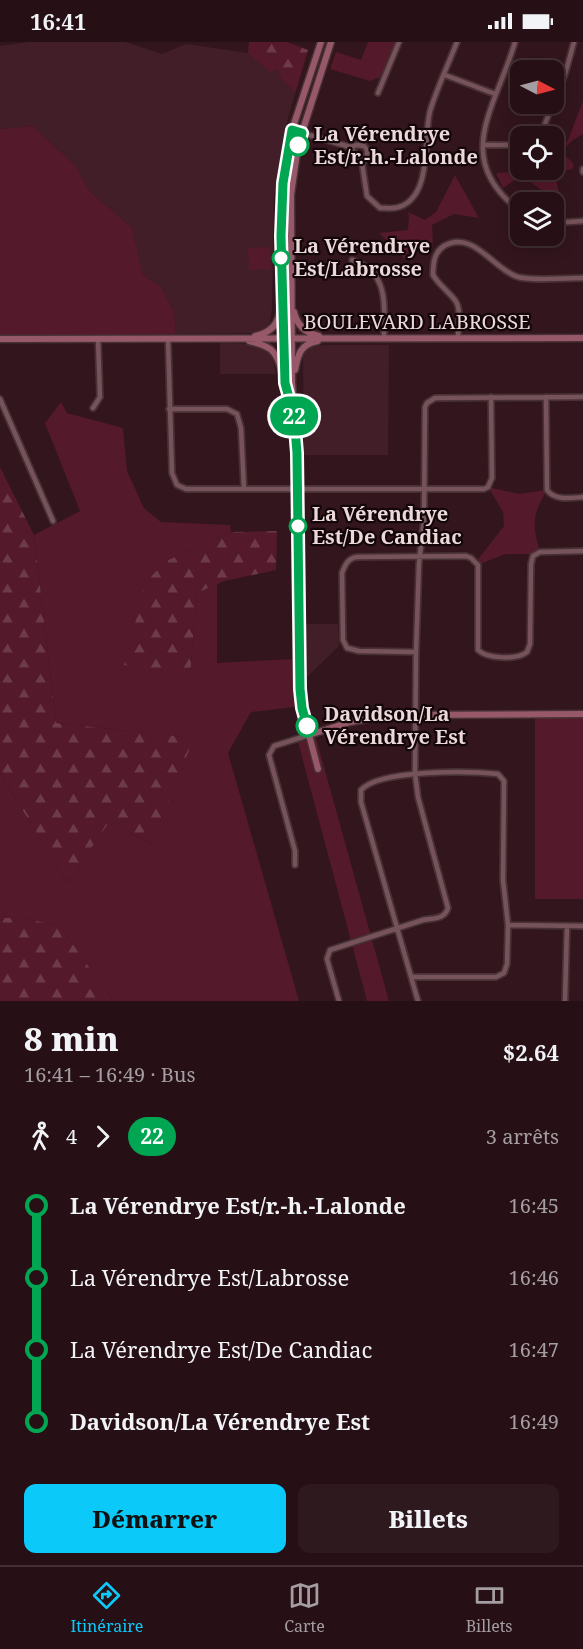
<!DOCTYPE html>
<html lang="fr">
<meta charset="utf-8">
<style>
body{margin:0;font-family:"Noto Serif",serif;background:#2e191f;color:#f1f3f6;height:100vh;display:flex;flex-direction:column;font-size:22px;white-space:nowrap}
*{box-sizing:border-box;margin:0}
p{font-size:20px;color:#a49da1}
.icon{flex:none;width:33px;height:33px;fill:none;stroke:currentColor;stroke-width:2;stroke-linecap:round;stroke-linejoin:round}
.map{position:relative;height:959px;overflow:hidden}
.drawer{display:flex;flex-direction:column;background:#261016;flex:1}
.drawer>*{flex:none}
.badge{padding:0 12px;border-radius:20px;font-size:21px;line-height:39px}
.needle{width:39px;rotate:96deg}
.fabs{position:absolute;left:510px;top:18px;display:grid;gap:12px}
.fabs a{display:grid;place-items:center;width:54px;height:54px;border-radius:12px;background:#261016;box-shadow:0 3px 15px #0003,0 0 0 2px #423035;font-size:30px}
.map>.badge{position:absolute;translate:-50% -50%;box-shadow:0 0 0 3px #fff}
.legs{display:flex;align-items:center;gap:9px;height:66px;padding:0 24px;font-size:20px}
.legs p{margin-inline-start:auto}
.summary{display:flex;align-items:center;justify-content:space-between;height:102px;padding:0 24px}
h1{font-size:33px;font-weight:800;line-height:45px}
.cta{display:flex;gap:12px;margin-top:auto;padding:12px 24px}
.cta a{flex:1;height:69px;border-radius:12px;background:#0bcafa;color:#111;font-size:24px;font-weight:800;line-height:69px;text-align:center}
.cta a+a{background:#2e191f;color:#f1f3f6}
ul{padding:0 24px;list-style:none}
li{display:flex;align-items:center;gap:21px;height:72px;font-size:22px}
li i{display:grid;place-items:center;width:9px;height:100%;margin:0 8px;background:currentColor}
li i::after{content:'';width:15px;height:15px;margin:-8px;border:4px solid;border-radius:50%;background:#261016}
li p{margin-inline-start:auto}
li:first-child i{background:linear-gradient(#0000 50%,currentColor 0)}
li:last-child i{background:linear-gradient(currentColor 50%,#0000 0)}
.status{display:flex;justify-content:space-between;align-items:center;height:42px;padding:0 30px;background:#261016;direction:ltr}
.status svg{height:16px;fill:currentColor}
.dock{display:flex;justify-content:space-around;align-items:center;height:84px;border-top:2px solid #423035;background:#261016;font-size:16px;color:#a49da1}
.dock a{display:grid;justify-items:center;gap:3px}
.dock .active{color:#0bcafa}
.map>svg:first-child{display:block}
.built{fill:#421f28}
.green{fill:#54192b}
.forest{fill:url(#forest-firs)}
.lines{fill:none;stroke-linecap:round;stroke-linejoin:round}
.street-casing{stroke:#473135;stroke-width:8}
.secondary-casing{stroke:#473135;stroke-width:9}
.street{stroke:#76535a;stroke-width:4.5}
.secondary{stroke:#975969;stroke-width:6}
.line-1-casing{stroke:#fff;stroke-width:14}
.line-1{stroke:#00a651;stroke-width:9}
.stop-1-dot{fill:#fff;stroke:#00a651;stroke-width:3}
.labels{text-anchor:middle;stroke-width:4.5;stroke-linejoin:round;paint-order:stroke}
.stop-label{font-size:20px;font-weight:bold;fill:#ecd7da;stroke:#120608;text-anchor:start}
.street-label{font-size:20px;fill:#ecd7da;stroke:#120608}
</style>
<div class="status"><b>16:41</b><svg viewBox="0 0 49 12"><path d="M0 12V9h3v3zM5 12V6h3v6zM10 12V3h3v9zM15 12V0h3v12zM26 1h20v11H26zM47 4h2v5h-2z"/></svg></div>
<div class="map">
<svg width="583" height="959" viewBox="0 0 583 959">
<defs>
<pattern id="forest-firs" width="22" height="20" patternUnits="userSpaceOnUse" patternTransform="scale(1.5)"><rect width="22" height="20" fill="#54192b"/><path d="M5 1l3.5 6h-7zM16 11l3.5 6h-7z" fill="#6d3a49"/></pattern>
</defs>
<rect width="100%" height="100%" fill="#33151d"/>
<path class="built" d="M29,0H125L162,12L186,2L248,11L270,30L275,27L279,29L281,37L290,45L295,52L285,87L274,153L272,266L270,281L266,287L260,291L176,292L174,270L161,244L143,233L132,185L90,150L76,124L33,84L0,87V4Z
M220,301L262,302L272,314L276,332H220Z
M328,303H389L388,413H304L303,311L312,304Z
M304,582H338L339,604L306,636Z"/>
<path class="green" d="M368,0H395L381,35L370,39L330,27L336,10L361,18Z
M583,59V92L573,98L561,109L574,122L572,127L555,131L559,152C544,153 533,142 522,133L503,146L496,131L554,128V114L556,115L568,98Z
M33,84L76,124L90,150L132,185L143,233L161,244L174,270L176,292L0,295V87Z
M455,133L479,176L454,172L432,183L433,201L412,198L405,217L379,191L408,188L409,174L408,170L425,178L436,170Z
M270,205L271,227L249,228L248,206Z
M61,360L67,371L123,386L127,429L144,466L161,480L230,483L231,490L166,519L190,634L197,551L217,542V621L292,617L295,665L251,670L228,711L299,959H113L60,884L23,876H0V731L67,841L110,779L151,802L193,696L56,681L34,493L80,469L45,381Z
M488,445L519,452L547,448C532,474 532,481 540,510L535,512H505L478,523L476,520L504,484L503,470Z
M535,672H583V857H535Z
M316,696L389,959H367L298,700Z"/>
<path class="forest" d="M249,0H287L308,8L295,52L290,45L281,37L279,29L275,27L271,31L248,11Z
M0,425L34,493L56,681L194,696L151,802L110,779L67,841L0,731Z
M277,489L276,528L224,539L197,551L190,634L124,623L146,540L166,519L231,490Z
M0,876H23L60,884L113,959H0Z"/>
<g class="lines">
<g class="street-casing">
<path id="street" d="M515,0C497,64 450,116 520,169
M445,33L495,52
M378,51L399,0
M554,61L566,29L574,0
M292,88L350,105L362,121L367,154L380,166C386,166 393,167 399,165C433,154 423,96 430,69C437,46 448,23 457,0
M540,94L553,62
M483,103H520
M350,105L357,103L364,104L367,108V114L362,121
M583,127V130
M554,181L583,179
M352,218C390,230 384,264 384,297
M458,296C458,285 462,268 455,258C448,249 439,243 433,233C433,222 434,210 444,204C473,187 494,228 518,235C534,239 565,236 583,236
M168,297L172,431L177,443L186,447H484L488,445L492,436L491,355
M546,355L547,448C555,459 571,456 583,455
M0,357L53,479
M93,366L100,355L98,297
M169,367H227L237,372L241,386L244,447
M416,610L359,609L347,606L343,598L342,531C345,523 348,516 357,515L466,514L471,516L478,523V608C487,617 517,618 527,610L530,602L531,522L533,514L540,510L583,509
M295,823V809L269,713L274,704L309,693
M508,883L583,884
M412,935H496L504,931L507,922L508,883L503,838L504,739L498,732C471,729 380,727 361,748V760L418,959
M339,959L327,917L330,908L423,878C433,876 444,878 448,866L418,755L415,731L416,610L419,521L424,477L425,365L427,361L435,356L583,355
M565,959L567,884"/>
</g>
<g class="secondary-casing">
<path id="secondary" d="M294,270C297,284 306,291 319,294
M255,294C270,291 279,282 280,267
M0,297L583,296
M249,299C270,304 276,307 282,330
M295,328C298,313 300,302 318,299
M292,368L285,341L281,194L283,141L292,88L321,0
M309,693L350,680L391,673L583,672
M318,727L302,666L300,647L297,411L292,340L291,153L298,103L331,0"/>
</g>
<use href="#street" class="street"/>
<use href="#secondary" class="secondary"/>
</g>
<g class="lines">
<g class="line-1-casing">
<path id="line-1" d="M298,103L302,91L292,88L283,141L281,194L285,341L294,374L297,411L300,647L302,666L307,684"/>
</g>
<use href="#line-1" class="line-1"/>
</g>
<g class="stop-1-dot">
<circle cx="298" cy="103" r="10"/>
<circle cx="281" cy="216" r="8"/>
<circle cx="298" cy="484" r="8"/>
<circle cx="307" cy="684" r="10"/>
</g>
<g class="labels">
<g class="stop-label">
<text x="314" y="99">La Vérendrye<tspan x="314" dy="23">Est/r.-h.-Lalonde</tspan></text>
<text x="294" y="211">La Vérendrye<tspan x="294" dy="23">Est/Labrosse</tspan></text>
<text x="312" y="479">La Vérendrye<tspan x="312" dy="23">Est/De Candiac</tspan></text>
<text x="324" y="679">Davidson/La<tspan x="324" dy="23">Vérendrye Est</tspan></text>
</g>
<g class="street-label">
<text x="417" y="287">BOULEVARD LABROSSE</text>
</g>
</g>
</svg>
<div class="fabs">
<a><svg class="needle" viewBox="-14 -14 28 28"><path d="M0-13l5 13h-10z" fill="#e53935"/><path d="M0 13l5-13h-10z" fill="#a49da1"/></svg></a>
<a><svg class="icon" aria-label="locate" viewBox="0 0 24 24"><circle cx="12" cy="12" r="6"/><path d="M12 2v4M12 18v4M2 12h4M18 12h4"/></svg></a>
<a><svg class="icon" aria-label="layers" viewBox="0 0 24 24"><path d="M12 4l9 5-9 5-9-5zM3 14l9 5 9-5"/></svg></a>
</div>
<b class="badge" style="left:294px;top:374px;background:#00a651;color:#fff">22</b>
</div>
<section class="drawer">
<div class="summary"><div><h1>8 min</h1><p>16:41 – 16:49 · Bus</p></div><b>$2.64</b></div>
<div class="legs"><svg class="icon" aria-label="walk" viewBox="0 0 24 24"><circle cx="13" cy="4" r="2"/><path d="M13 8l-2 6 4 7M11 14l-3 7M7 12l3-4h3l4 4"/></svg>4<svg class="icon" aria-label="forward" viewBox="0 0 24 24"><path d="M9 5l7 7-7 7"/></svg><b class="badge" style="background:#00a651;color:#fff">22</b><p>3 arrêts</p></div>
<ul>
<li><i style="color:#00a651"></i><b>La Vérendrye Est/r.-h.-Lalonde</b><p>16:45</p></li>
<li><i style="color:#00a651"></i><span>La Vérendrye Est/Labrosse</span><p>16:46</p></li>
<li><i style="color:#00a651"></i><span>La Vérendrye Est/De Candiac</span><p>16:47</p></li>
<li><i style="color:#00a651"></i><b>Davidson/La Vérendrye Est</b><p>16:49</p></li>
</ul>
<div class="cta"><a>Démarrer</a><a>Billets</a></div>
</section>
<nav class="dock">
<a class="active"><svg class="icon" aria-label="directions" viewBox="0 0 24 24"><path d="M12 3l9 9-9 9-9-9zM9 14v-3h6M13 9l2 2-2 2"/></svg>Itinéraire</a>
<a><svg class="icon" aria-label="map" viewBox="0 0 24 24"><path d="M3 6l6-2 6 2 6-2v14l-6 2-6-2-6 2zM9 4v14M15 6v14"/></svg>Carte</a>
<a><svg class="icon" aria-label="tickets" viewBox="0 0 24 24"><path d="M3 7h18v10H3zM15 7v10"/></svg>Billets</a>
</nav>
